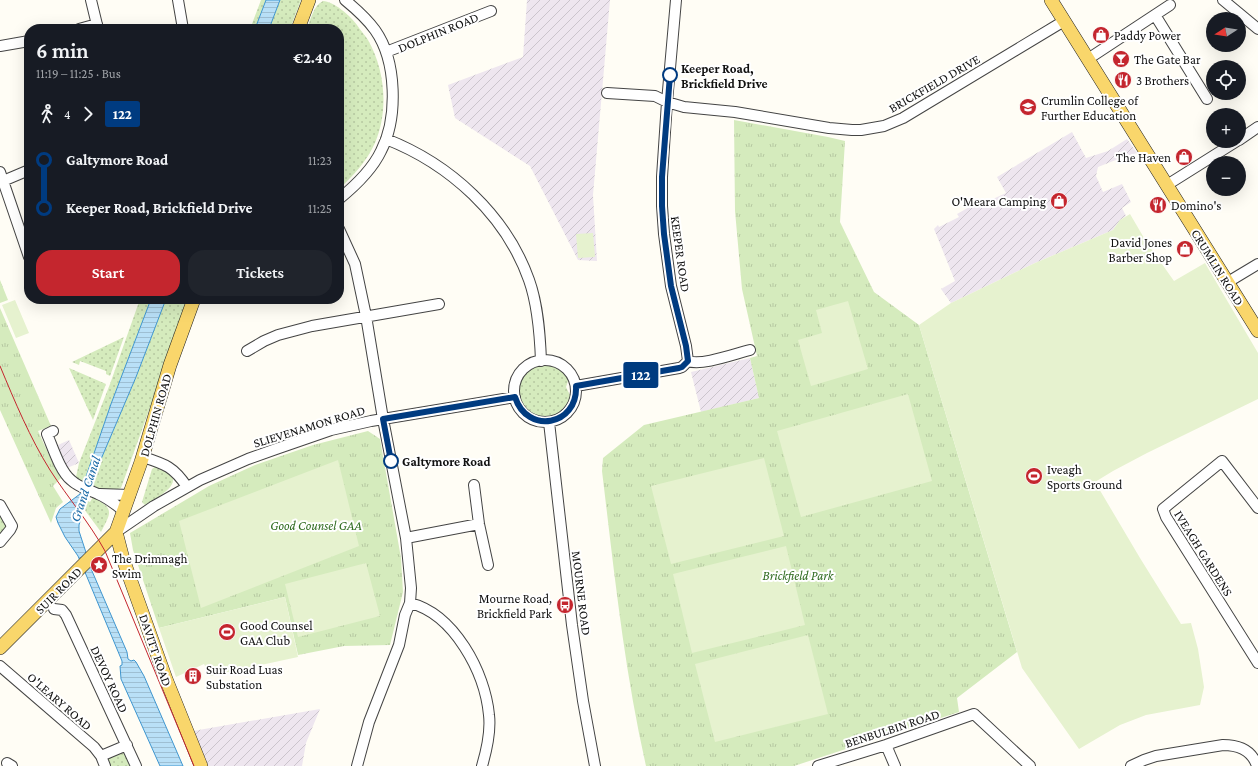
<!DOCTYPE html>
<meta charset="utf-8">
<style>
body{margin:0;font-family:"Crimson Pro",serif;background:#20242c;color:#f1f3f6;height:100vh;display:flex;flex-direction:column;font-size:15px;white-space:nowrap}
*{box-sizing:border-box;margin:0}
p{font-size:13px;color:#9ea1a6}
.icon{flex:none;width:22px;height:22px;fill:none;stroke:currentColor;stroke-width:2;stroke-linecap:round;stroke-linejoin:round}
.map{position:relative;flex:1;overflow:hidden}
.details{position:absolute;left:24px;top:24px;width:320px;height:280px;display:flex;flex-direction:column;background:#171b24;border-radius:16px;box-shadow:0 4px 16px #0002}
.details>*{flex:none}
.badge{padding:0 8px;border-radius:3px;font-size:14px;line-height:26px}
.needle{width:26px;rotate:258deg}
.buttons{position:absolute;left:1206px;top:12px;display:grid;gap:8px}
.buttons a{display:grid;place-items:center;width:40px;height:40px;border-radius:50%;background:#171b24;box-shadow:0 4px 16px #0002;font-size:20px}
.map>.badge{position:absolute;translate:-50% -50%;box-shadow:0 0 0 2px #fff}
.legs{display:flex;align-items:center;gap:6px;height:44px;padding:0 12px;font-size:13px}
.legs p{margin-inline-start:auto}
.headline{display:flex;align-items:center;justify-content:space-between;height:68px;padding:0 12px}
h1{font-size:22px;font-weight:600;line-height:30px}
.cta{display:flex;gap:8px;margin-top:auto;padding:8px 12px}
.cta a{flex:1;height:46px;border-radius:16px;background:#c4262e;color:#fff;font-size:16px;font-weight:600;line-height:46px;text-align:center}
.cta a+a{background:#20242c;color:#f1f3f6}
ul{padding:0 12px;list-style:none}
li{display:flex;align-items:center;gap:14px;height:48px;font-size:15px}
li i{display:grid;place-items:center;width:6px;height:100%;margin:0 5px;background:currentColor}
li i::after{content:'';width:10px;height:10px;margin:-5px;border:3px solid;border-radius:50%;background:#171b24}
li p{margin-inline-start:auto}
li:first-child i{background:linear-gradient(#0000 50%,currentColor 0)}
li:last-child i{background:linear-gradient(currentColor 50%,#0000 0)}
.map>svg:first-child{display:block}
.industrial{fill:url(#industrial-furrows)}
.grass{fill:url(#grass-dots)}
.park{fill:url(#park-tufts)}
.pitch{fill:#e6f2cf}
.water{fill:url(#water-rules);stroke:#3f96cf}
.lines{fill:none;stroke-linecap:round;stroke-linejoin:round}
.minor-casing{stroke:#444;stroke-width:12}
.major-casing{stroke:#222;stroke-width:14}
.minor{stroke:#fff;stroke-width:10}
.major{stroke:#f9d66b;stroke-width:13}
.tram{stroke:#c4262e;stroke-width:1}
.line-1-casing{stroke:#fff;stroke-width:9}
.line-1{stroke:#003b80;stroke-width:6}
.stop-1-dot{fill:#fff;stroke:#003b80;stroke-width:2}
.labels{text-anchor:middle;stroke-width:4;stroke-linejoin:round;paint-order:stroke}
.street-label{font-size:13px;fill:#111;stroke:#fff}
.poi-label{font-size:13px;fill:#111;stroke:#fff;text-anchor:start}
.stop-label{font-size:13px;font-weight:bold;fill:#111;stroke:#fff;text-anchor:start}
.park-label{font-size:13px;font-style:italic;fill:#2f6b1f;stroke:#fff}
.water-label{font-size:14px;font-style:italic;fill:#1768a6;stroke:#fff}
</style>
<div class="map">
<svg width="1258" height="766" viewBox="0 0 1258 766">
<defs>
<pattern id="industrial-furrows" width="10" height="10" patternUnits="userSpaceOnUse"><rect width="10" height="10" fill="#eee6ef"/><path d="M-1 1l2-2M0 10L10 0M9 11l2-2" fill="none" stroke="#cbc4cc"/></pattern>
<pattern id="grass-dots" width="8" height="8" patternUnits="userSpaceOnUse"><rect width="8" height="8" fill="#d5ebbd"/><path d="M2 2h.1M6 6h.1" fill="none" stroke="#b6c8a1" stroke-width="1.8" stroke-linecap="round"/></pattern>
<pattern id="park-tufts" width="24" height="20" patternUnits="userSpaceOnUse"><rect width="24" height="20" fill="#d5ebbd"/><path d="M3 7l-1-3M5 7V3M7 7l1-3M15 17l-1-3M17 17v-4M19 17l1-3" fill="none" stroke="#b6c8a1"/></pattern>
<pattern id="water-rules" width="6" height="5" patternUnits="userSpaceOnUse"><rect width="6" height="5" fill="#b9e0f7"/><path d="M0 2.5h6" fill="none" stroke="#9ebfd3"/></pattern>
</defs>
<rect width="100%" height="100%" fill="#fffdf5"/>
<path class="industrial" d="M527,0H610L593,195L597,261L578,260L530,166L455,118L448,85L523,57Z
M1072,132L1086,158L1108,151L1127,139L1137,153L1126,156L1098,167L1096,176L1103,192L1122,184L1131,202L1122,208L1126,216L1120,220L1113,230L1035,263L951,303L941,289L955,281L934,229L938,225L939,227L959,217L957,214L980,201L982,204L1006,193L997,177Z
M750,358L759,398L701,412L691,372Z
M69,440L79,463L67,468L58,445Z
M320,709L306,743L302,766H208L193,731Z"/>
<path class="grass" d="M261,0H266L255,29H250Z
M280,0H301L290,29H269Z
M323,1C333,1 351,16 357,25C360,30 365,35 368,40C385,70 389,110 375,143C367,161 353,176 339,189V29H307C311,19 313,6 323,1Z
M140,299H151L111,404L84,483L78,480L76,477L79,463L110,384Z
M166,299H189L121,488C111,492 101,489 90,485L136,377Z
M124,337L110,376L106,374V371L80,361L79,365L72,362Z
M541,364C553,363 562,368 569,378L566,387L571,397C569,405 564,412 556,415C521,430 502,374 541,364Z
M69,368L106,384L93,420Z
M155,467C162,467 164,469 169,473C184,485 153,500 145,505L142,502L152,469Z
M93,497C115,509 111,512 101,532L84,509L86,500L90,502Z
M0,511L9,523L8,531L0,534Z
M124,751L133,766H108L107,758Z"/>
<path class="park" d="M734,120L828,137L845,141L840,222L874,292L919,325L1017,652L957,698L959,712L794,766H646C624,669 614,570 602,471L603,458L644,425L759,398L750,358L757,356L742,289L735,211Z
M0,280L8,300L0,303Z
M0,308L51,426L38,431L55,468L61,478L53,486L63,502L56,508L51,523L0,410Z
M368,431L380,439L401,558L403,592L390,645L344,646L298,655L285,597L159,628L133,550L130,533L209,486L255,465L313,445Z"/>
<path class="pitch" d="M1130,214L1147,243L1174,281L1205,263L1258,353V399L1147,453L1113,471L1095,482L1140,558L1181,624L1191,623L1198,649L1204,687L1200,705L1146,715L1120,725L1079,749L1022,668L919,325L951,303L1035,263L1113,230L1120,220Z
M593,233L595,257L578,258L576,234Z
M15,300L29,333L16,338L2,305Z
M848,301L868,369L811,386L798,340L822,333L816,310Z
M908,394L932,481L801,517L777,431Z
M764,458L784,536L671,564L651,486Z
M338,460L359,546L201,608L179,521Z
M786,546L805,625L692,653L673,574Z
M366,563L380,616L298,637L285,584Z
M285,597L298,657L210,676L204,664L176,677L159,628Z
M808,635L828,714L715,742L695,664Z"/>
<path class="water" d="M266,0H280L269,29H255Z
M151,299H166L136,377L90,485L79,525V531L92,571L127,652L128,659L131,661L134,660L136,662L144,676L183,766H160L121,679L120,666L122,665V661L87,577L78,556L65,537L58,523L56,517L60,509L80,494L111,404Z"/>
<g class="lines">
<g class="minor-casing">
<path id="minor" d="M91,0L98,29
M178,0L183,29
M676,0L667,102L662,177V206L664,234L671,286L686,346L688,361
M1223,0L1258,29
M1155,15L1207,99
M79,29L97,24
M0,46L29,41
M386,52L491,11
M1088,59L1170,5
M607,93L655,96L667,102L684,107L735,112L829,128L852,130H861L884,126L903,118L1064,21
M386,139C450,164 506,215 529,280C538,305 540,334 541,361
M1239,140L1258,127
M0,172L29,257
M3,181L29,170
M1167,185L1237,141
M339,199C355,186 372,170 381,151C398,118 397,61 375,30C367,19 356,9 345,0
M339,229L355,264L366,316L383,419L406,538L411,588L410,603L405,615L399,645L369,722L357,766
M1228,282L1258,264
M247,351L264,341L278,335L312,326L439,304
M514 391a31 31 0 1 1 62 0a31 31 0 1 1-62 0Z
M688,361C702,366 734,354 750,350
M576,386L679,368L682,367L688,361
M549,422L572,625L583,701L595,766
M53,431L47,434C53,448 60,471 71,480C78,487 89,490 98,494C108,498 116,505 124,511
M143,457C165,464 174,467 187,487
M474,485L479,524L488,565
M100,494L130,495
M0,505L12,526L10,530L0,542
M1258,508L1222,461L1163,509L1166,517L1258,663
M116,532L154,506L200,480L248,459L276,449L331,430L371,421L515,397
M406,538L479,524
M410,603C454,614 485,672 489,715C491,732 487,749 482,766
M54,609L62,610L66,615L136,766
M0,666L94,747L101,756L105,766
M886,745L895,766
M101,756L127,745
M7,763L12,766
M818,766L886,745L974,714L1030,766
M1131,766L1144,760L1156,756L1223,745C1239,745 1252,750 1257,766"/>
</g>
<g class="major-casing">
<path id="major" d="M1051,0L1258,331
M298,29L309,0
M116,532L123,559L166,679L201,766
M0,648L116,532L141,462L170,365L194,299"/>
</g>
<use href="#minor" class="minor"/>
<use href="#major" class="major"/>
<path class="tram" d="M0,366C15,402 30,438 50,470C68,498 89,522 105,551L194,766"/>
</g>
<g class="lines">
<g class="line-1-casing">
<path id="line-1" d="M391,461L383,419L515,397C527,435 578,426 576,386L679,368L682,367L688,361L686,346L671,286L664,234L662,206V177L670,75"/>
</g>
<use href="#line-1" class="line-1"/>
</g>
<defs>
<g id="shop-disc" transform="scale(0.9)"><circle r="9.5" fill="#c4262e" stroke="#fff"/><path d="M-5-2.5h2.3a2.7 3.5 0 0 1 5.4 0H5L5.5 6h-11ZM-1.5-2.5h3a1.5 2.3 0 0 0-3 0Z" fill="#fff"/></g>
<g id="bar-disc" transform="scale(0.9)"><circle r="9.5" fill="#c4262e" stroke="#fff"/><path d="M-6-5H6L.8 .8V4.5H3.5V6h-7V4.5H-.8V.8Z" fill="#fff"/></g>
<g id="restaurant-disc" transform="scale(0.9)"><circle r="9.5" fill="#c4262e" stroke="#fff"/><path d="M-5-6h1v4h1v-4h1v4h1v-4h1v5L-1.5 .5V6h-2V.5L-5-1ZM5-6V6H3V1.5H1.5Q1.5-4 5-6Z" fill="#fff"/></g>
<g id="university-disc" transform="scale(0.9)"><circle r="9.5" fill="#c4262e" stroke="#fff"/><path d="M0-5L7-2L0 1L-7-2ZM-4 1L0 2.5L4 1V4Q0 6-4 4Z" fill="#fff"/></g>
<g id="stadium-disc" transform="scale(0.9)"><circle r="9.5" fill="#c4262e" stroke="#fff"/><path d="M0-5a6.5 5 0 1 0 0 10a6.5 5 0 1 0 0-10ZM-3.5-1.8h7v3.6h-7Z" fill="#fff"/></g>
<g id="sight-disc" transform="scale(0.9)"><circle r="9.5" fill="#c4262e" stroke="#fff"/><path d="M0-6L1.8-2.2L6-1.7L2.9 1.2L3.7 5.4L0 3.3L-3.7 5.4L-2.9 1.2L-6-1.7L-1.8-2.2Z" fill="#fff"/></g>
<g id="bus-disc" transform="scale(0.9)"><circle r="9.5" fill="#c4262e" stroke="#fff"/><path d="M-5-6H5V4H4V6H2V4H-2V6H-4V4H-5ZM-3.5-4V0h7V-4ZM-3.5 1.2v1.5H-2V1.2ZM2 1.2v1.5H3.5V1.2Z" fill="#fff"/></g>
<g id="building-disc" transform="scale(0.9)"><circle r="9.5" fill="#c4262e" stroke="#fff"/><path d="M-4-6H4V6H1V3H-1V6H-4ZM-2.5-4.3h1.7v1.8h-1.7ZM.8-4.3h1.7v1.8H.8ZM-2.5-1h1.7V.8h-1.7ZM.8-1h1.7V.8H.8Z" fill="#fff"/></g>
</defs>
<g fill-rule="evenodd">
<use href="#shop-disc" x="1101" y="35"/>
<use href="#bar-disc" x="1121" y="59"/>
<use href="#restaurant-disc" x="1123" y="80"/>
<use href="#university-disc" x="1028" y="107"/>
<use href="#shop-disc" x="1184" y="157"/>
<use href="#shop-disc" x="1059" y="201"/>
<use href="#restaurant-disc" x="1158" y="205"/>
<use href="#shop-disc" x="1185" y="249"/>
<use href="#stadium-disc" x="1034" y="476"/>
<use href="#sight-disc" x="99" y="565"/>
<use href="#bus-disc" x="565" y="605"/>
<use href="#stadium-disc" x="227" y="632"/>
<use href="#building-disc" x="193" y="676"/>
</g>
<g class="stop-1-dot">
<circle cx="670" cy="75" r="7"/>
<circle cx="391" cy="461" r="7"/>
</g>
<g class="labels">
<g class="street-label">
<text transform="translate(438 32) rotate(-22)" y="5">DOLPHIN ROAD</text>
<text transform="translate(934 83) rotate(-30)" y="5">BRICKFIELD DRIVE</text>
<text transform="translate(681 254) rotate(82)" y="5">KEEPER ROAD</text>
<text transform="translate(1218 267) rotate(58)" y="5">CRUMLIN ROAD</text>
<text transform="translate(155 415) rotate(-74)" y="5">DOLPHIN ROAD</text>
<text transform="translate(309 426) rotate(-17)" y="5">SLIEVENAMON ROAD</text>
<text transform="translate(1204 553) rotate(58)" y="5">IVEAGH GARDENS</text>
<text transform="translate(58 590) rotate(-45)" y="5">SUIR ROAD</text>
<text transform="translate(582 593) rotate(83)" y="5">MOURNE ROAD</text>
<text transform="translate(156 650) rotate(71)" y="5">DAVITT ROAD</text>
<text transform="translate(110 679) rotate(65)" y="5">DEVOY ROAD</text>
<text transform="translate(60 701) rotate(41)" y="5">O'LEARY ROAD</text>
<text transform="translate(892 728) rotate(-18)" y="5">BENBULBIN ROAD</text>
</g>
<g class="poi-label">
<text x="1114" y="40">Paddy Power</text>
<text x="1134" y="64">The Gate Bar</text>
<text x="1136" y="85">3 Brothers</text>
<text x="1041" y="105">Crumlin College of<tspan x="1041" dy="15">Further Education</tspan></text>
<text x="1171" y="162" text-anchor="end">The Haven</text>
<text x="1046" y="206" text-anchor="end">O'Meara Camping</text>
<text x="1171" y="210">Domino's</text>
<text x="1172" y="247" text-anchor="end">David Jones<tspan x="1172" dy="15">Barber Shop</tspan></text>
<text x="1047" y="474">Iveagh<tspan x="1047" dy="15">Sports Ground</tspan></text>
<text x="112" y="563">The Drimnagh<tspan x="112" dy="15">Swim</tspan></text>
<text x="552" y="603" text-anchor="end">Mourne Road,<tspan x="552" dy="15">Brickfield Park</tspan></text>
<text x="240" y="630">Good Counsel<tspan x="240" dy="15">GAA Club</tspan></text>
<text x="206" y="674">Suir Road Luas<tspan x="206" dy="15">Substation</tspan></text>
</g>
<g class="stop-label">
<text x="681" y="73">Keeper Road,<tspan x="681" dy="15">Brickfield Drive</tspan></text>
<text x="402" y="466">Galtymore Road</text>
</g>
<g class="park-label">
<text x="316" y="530">Good Counsel GAA</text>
<text x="798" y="580">Brickfield Park</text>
</g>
<g class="water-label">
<text transform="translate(85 489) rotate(-71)" y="5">Grand Canal</text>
</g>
</g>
</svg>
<div class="buttons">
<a><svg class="needle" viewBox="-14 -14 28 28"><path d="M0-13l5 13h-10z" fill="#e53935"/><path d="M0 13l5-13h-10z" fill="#9ea1a6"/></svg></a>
<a><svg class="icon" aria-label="locate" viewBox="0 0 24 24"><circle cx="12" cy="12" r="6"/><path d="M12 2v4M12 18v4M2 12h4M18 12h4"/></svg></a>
<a>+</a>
<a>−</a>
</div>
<b class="badge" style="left:641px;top:375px;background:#003b80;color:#fff">122</b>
<section class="details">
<div class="headline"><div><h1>6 min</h1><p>11:19 – 11:25 · Bus</p></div><b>€2.40</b></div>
<div class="legs"><svg class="icon" aria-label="walk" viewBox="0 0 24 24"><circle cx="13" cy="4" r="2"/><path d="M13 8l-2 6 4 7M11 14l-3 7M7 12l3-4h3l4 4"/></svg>4<svg class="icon" aria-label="forward" viewBox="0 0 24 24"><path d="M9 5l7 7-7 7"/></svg><b class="badge" style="background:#003b80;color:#fff">122</b></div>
<ul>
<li><i style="color:#003b80"></i><b>Galtymore Road</b><p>11:23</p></li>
<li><i style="color:#003b80"></i><b>Keeper Road, Brickfield Drive</b><p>11:25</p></li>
</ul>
<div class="cta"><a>Start</a><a>Tickets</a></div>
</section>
</div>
